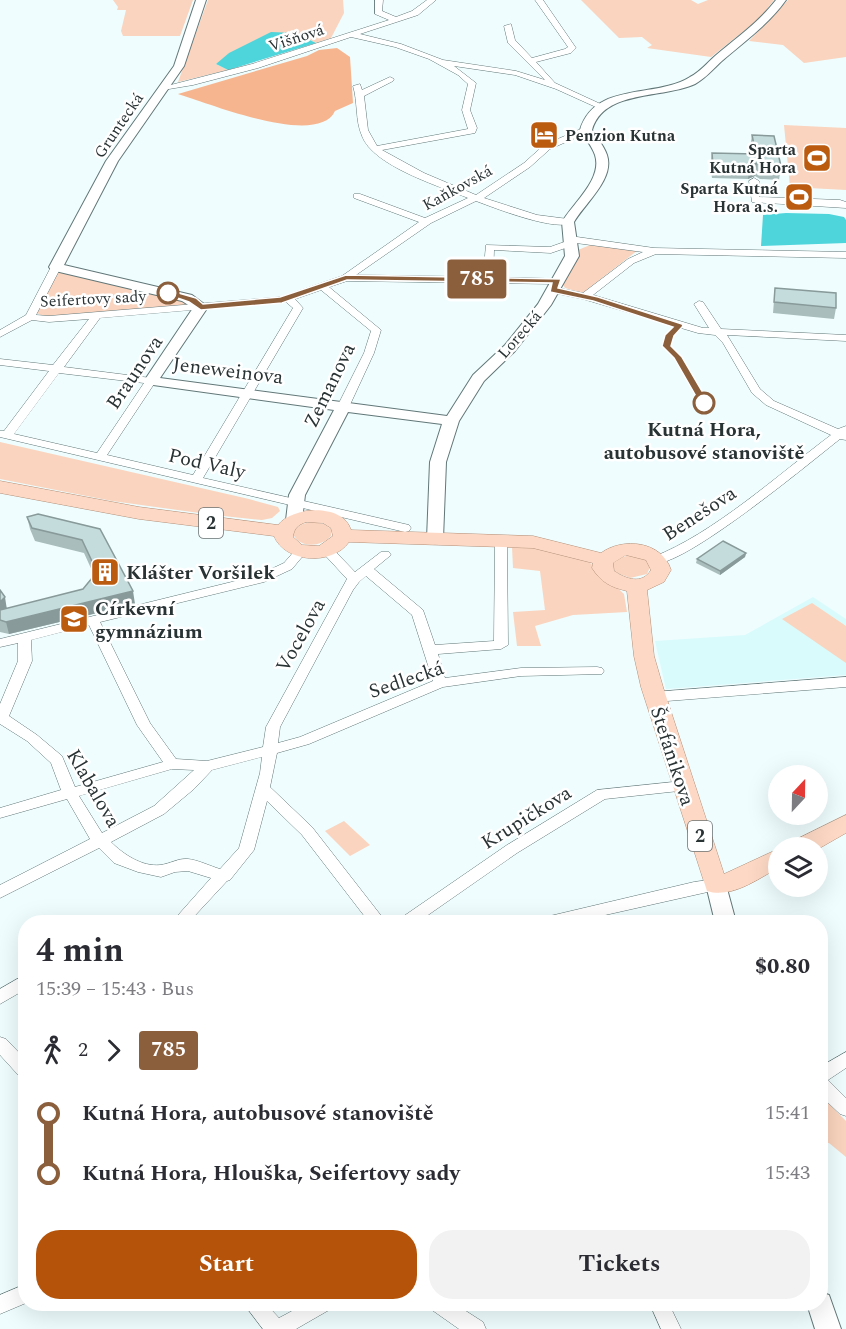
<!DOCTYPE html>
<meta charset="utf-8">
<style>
body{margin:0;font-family:Spectral,serif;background:#f2f2f3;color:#2b2b33;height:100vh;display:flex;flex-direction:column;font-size:22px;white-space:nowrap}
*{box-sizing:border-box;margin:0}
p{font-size:20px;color:#7c7c81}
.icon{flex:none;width:33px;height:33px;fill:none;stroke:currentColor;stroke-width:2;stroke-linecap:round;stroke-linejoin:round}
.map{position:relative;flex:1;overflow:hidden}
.panel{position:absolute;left:18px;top:915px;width:810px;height:396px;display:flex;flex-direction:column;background:#fff;border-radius:24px;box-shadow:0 6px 24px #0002}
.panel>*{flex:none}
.badge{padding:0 12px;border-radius:4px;font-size:21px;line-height:39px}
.needle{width:39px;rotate:22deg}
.buttons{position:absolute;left:768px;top:765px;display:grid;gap:12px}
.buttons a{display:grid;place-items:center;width:60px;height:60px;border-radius:50%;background:#fff;box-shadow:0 6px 24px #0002;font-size:30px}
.map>.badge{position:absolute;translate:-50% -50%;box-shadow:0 0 0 3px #fff}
.legs{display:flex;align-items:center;gap:9px;height:66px;padding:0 18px;font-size:20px}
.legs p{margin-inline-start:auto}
.overview{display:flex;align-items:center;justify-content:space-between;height:102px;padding:0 18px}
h1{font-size:33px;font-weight:700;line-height:45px}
.cta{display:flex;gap:12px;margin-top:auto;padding:12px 18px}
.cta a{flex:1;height:69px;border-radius:24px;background:#b45309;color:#fff;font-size:24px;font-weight:700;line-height:69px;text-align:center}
.cta a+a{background:#f2f2f3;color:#2b2b33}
ul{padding:0 18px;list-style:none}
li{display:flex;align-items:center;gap:21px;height:60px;font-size:22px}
li i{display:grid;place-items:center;width:9px;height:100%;margin:0 8px;background:currentColor}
li i::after{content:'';width:15px;height:15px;margin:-8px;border:4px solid;border-radius:50%;background:#fff}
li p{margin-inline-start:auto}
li:first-child i{background:linear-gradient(#0000 50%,currentColor 0)}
li:last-child i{background:linear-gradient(currentColor 50%,#0000 0)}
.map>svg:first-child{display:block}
.built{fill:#d9fbfc}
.green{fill:#fad4be}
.forest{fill:#f7b58f}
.water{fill:#4ed5db}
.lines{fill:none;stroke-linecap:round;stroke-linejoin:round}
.street-casing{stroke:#627778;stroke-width:1}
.secondary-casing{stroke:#627778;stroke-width:2}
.primary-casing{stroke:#b28f79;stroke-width:1}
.street{fill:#fff;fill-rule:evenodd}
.secondary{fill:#fff;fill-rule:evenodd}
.primary{fill:#fdd9c5;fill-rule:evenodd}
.wall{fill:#a9bdbd}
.shaded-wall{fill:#899a9a}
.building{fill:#c4dcdc;stroke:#899a9a;stroke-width:1.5}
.line-1{fill:#8b5e3c;stroke:#fff;stroke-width:1.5}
.stop-1-dot{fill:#fff;stroke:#8b5e3c;stroke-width:3}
.labels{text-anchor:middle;stroke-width:5;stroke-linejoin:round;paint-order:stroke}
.far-street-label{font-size:16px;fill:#2a3334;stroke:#fff}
.far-poi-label{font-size:16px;font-weight:bold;fill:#2a3334;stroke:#fff;text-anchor:end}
.shield{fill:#fff;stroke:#6a7071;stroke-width:1.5}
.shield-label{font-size:18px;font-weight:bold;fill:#2a3334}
.street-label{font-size:20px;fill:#2a3334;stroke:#fff}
.stop-label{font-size:20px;font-weight:bold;fill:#2a3334;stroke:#fff}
.poi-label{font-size:20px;font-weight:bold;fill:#2a3334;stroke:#fff;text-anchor:start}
</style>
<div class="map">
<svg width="846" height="1329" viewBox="0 0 846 1329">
<rect width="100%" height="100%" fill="#effdfe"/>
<path class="built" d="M813,597L846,619V675L666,689L655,641L745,635Z"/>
<path class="green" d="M113,0H193L180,36H123L121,31L126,10H117L118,7Z
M208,0H343L344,13L331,38L316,43L295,33L216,64L228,70L178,82Z
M581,0H691L698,4L708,0H774L759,19L711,57L647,48L652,45L642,37L619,38Z
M788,0H846V57L804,63L783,45L749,41Z
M784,125L846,128V190L790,187Z
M590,245L638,250L583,293L565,288L563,285L578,250Z
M60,271L183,299L190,305L45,317L37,313L56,272Z
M0,442L249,499L278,507L280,511L272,518L262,520L214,515L112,501L0,479Z
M313,522L324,524L331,529V536C321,547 300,549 293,534C296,525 304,523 313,522Z
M527,545L589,562L624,594L627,612L573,615L535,626L541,646H517L513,612L545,610L540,571L513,568L512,547Z
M629,555L646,560L650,567L647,574L630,578L615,572L612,564L614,560Z
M812,603L846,626V663L782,619Z
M344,821L370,845L350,856L325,831Z
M820,1095L846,1121V1157L829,1143L821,1144Z"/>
<path class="forest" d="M337,48L350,57L353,103L335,111C318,148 208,103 178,94L307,56L319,50Z"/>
<path class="water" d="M271,32L295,33L316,43L228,70L216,64L229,53Z
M786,213L829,214L844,217L846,220V243L761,246L763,215Z"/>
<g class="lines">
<g class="street-casing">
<path id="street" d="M375,0H383L382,11L396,17L412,11L427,0H436L418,15L360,34L401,44L443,60L516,71L545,80L508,43L504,26L511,24L515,40L532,58L565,49L568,47L535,0H543L576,48L571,53L536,62L555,83L605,106L598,108L556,89L515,75L454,66L476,83L470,110L477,128L475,133L382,150L424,173L476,195L524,163L544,145L583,128H589V132L550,149L530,167L484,198L537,215L568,219L573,222C558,233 495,208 476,201L431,223L356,275L483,277L486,245L550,247L567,241L565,239L570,236L654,248L846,252V258L656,254L634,263L593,295L703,328H709L694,304L699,301L703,302L721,329L846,335V341L727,335L760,389L774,401L838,429L846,426V440L840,439C812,461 681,570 653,563L651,560L653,557C713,534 779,474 831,435L766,405L752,393L723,343L715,335L698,333L583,299L549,292V288L553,287L583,293L628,259L643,252L576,243L574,245L551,253L494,250L493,277L562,279L563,281L558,284L347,281L329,287L381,330L374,353L349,407L343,410L337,407L364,353L371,331L321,290L295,299L303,308L203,478L409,525L411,528L409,531L405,532L0,437V431H4L49,371L0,365V359L53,365L89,319L49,322L32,320L0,337V330L26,315L52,265H60L61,267L36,315L49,316L281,297L342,276L419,222L354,198V194H360L425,218L468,198C439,186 373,166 362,136C355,120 358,102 353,86L360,84L362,90L390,77L394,79L393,81L364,96L368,130L377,146L468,129L462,110L468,84L458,75L429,59L395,47L351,37L258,68L193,85L163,90L159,88L252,64L389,20L375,14ZM286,302L293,308L193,475L107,455L156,381L151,378L64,367L100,318ZM59,373L144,383L97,453L14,434Z
M754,178L759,181V197L840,200L846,202V208L752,202L749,181Z
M501,537L507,541L508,645L501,649L438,654L445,678L521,668L597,667L602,668L604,671L602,674L521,676L443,687L309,744L277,753L270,787L312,827L386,922H369L302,835L267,801L254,850L230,880L227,881L189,922H172L211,878L188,871L175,872L161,877L138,872L114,863L99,848L0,898V885L90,839L67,799L0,818V808L61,790L51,763L27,741L0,724V704L18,661V643L0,647V639L256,576L284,563L297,548H305L307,551L292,569L264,582L100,622L150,723L176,759L207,761L263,747L266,727L347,579L323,553L321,550L323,547H331L355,572L381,552H389L391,555L374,569L423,610L435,645L494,641L495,541ZM366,576L412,615L433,681L300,737L278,743L280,727L353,590L359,582ZM89,625L137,725L163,762L75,787L62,756L37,735L9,716L32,661L31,640ZM262,757L260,773L239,848L220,869C210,866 198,860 188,859C178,858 170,864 160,865C142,867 123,854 111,842L164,814L194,789L212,770ZM172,769L194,770L154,806L102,833L79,796Z
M846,677V687L654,702L647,697L654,692Z
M683,781L688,782L690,786L688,790L605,799L517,853L418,922H399L401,918L507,845L597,790Z
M716,879L721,881L724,885L721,889L574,922H542L544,918L550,916L694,882Z
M26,974V989L0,1004V989Z
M0,1037L6,1039L26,1060V1079L20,1077L0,1055Z
M846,1052V1068L828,1080L846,1098V1116L840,1114L820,1095V1067Z
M26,1284V1303L0,1314V1295Z
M244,1304H266L279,1318L305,1304H332L329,1310L296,1329H263Z
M429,1304H455L483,1322L486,1329H459L432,1310Z
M650,1304H669L681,1329H661Z"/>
</g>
<g class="secondary-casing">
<path id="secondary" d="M196,0H206L184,66L118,161L64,265L192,295L208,307L160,378L447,416L473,375L505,345L538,304L565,256L562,222C573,203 603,179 595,155C592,146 585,138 580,130C595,81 655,99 690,77C700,72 707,63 715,56C736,38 759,22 776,0H786C769,24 745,41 723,60C714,68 706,78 695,84C663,99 604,89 592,130C597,138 604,146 607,155C615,179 585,203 574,222L579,256L551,305L515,351L484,381L459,421L446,462L443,539L441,543L435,544L427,539L430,462L442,424L348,412L305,495L302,520L294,525L288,523L286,520L289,495L334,410L146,384L144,381L193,308L182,301L51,270L49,267L106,161L174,66Z
M716,877L723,879L726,885L736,922H715L706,885L709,879Z
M820,1292L829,1295L841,1329H815L807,1304H820Z"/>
</g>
<g class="primary-casing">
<path id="primary" d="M0,481L139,507L278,525C293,506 343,503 351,530L533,536L601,553C623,537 662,541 671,570L664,582L647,590L654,656L663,687L724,874L778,849V868C758,879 731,899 707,891L641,687L634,656L627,591C610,587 601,582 592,568L593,563L533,548L349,542C332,566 285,563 274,536L139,519L0,493ZM306,522L323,523L331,528L333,536L319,546L302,545L293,537C294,528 298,525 306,522ZM626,555L646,560L651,570C642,585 626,579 614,571L613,563Z
M846,815V833L818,849L787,848L791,842Z"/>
</g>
<use href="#street" class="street"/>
<use href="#secondary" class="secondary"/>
<use href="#primary" class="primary"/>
</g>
<path class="wall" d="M752,135L781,166L779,180L760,179L755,176L748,179L712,178L710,166L712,153L751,154L750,148Z
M775,288L836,308L834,319L773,313Z
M27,517L100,529L135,604L9,634L0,632V590L7,609L83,589L94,575L84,553L35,541L30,529Z
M746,553L745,557L720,575L696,563L697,559Z"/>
<path class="shaded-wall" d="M757,163L755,176L748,179L750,166Z
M746,553L745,557L720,575V571Z
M133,591L135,604L9,634L6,622Z
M5,597L7,610L0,617V602Z"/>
<path class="building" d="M752,135L774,136L781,166H762L757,163L750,166L713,165L712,153L756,154Z
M775,288L836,293V308L774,302Z
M38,514L100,529L133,591L6,622L0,620V610L83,589L97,572L82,540L32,528L27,517Z
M723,541L746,553L720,571L697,559Z
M0,590L5,597L0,602Z"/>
<path class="line-1" d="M346,275L561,279L558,288L598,297L682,324L683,326L674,336L671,346L682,357L709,403L701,405L674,358L662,346L665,335L673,327L593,301L550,292L552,283L347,280L282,303L201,310L189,302L163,293L168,290L196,298L203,304L280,297Z"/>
<defs>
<g id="hotel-square" transform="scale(1.5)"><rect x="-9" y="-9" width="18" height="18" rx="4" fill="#ba5b10" stroke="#fff"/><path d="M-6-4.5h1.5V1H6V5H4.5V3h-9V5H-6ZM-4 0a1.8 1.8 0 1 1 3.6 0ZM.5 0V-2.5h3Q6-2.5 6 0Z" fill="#fff"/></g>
<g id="stadium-square" transform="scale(1.5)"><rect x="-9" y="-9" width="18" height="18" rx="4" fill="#ba5b10" stroke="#fff"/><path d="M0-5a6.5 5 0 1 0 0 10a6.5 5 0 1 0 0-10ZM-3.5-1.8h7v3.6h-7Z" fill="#fff"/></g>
<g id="building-square" transform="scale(1.5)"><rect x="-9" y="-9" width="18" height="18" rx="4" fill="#ba5b10" stroke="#fff"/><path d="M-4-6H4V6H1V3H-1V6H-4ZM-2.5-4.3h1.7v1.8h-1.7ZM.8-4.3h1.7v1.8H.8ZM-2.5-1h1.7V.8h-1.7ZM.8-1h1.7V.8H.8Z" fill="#fff"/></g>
<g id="school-square" transform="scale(1.5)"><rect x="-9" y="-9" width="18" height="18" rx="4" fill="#ba5b10" stroke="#fff"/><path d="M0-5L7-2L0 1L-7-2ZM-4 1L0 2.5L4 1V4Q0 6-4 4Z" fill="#fff"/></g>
</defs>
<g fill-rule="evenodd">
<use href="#hotel-square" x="544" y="135"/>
<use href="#stadium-square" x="817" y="158"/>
<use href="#stadium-square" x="799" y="197"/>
<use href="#building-square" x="105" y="572"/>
<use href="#school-square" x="74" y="619"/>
</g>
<g class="stop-1-dot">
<circle cx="168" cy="293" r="10"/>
<circle cx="704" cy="403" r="10"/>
</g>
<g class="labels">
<g class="far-street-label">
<text transform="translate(296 37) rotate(-18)" y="6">Višňová</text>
<text transform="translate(118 125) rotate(-56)" y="6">Gruntecká</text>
<text transform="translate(457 187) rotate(-29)" y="6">Kaňkovská</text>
<text transform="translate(93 298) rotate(-3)" y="6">Seifertovy sady</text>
<text transform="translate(519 334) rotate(-49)" y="6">Lorecká</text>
</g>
<g class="far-poi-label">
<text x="565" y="141" text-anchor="start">Penzion Kutna</text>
<text x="796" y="155">Sparta<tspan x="796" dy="18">Kutná Hora</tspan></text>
<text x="778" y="194">Sparta Kutná<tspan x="778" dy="18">Hora a.s.</tspan></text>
</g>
<g class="shield">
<rect x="199" y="508" width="24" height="30" rx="4.5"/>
<rect x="688" y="821" width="24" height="30" rx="4.5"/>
</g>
<g class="shield-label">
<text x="211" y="529">2</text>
<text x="700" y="842">2</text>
</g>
<g class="street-label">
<text transform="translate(228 370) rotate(7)" y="7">Jeneweinova</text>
<text transform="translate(134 372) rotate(-56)" y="7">Braunova</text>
<text transform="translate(329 385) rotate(-64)" y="7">Zemanova</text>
<text transform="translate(207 463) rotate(13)" y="7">Pod Valy</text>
<text transform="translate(699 513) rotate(-33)" y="7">Benešova</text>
<text transform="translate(300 635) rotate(-61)" y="7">Vocelova</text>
<text transform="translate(406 679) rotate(-19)" y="7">Sedlecká</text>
<text transform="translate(673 756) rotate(72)" y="7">Štefánikova</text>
<text transform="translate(94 788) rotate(60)" y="7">Klabalova</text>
<text transform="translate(526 817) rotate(-32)" y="7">Krupičkova</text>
</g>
<g class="stop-label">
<text x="704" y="436">Kutná Hora,<tspan x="704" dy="23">autobusové stanoviště</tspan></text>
</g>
<g class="poi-label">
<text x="126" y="579">Klášter Voršilek</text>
<text x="95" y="615">Církevní<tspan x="95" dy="23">gymnázium</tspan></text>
</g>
</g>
</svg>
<div class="buttons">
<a><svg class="needle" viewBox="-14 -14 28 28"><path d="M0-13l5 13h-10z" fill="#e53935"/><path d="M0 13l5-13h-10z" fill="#7c7c81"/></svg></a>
<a><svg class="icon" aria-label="layers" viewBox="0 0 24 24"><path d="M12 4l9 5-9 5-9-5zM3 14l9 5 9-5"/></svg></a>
</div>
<b class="badge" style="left:477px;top:279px;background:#8b5e3c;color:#fff">785</b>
<section class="panel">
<div class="overview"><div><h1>4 min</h1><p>15:39 – 15:43 · Bus</p></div><b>$0.80</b></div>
<div class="legs"><svg class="icon" aria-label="walk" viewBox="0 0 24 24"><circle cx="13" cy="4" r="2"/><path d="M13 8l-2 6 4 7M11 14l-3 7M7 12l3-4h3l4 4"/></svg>2<svg class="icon" aria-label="forward" viewBox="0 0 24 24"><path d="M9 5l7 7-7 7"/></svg><b class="badge" style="background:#8b5e3c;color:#fff">785</b></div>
<ul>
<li><i style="color:#8b5e3c"></i><b>Kutná Hora, autobusové stanoviště</b><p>15:41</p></li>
<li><i style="color:#8b5e3c"></i><b>Kutná Hora, Hlouška, Seifertovy sady</b><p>15:43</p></li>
</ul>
<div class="cta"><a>Start</a><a>Tickets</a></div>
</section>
</div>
